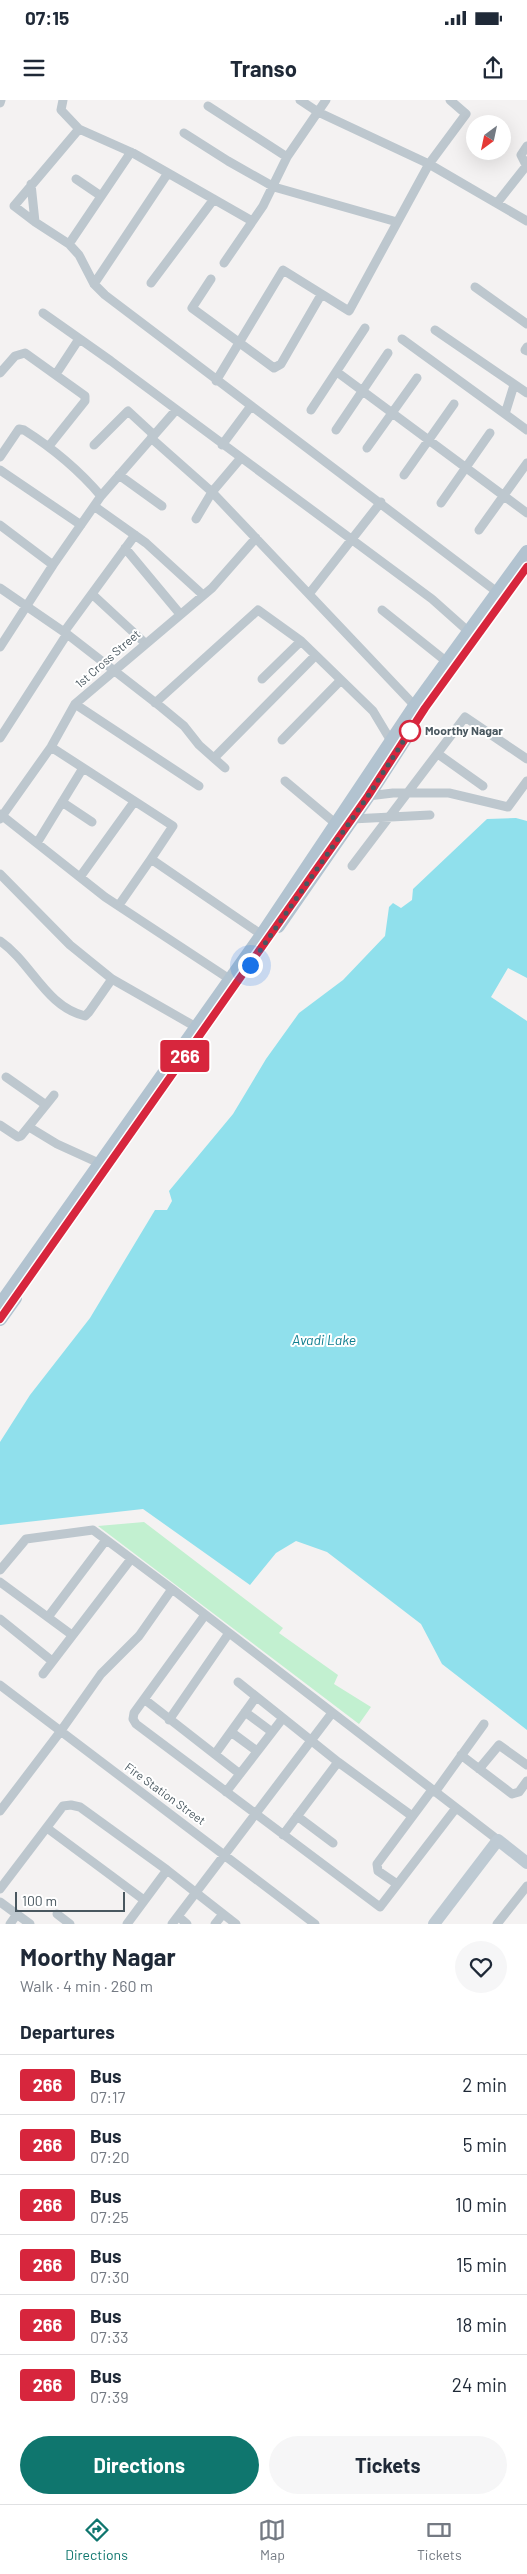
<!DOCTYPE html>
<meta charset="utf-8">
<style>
body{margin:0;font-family:Barlow,sans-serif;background:#f6f6f7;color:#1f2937;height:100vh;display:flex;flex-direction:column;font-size:19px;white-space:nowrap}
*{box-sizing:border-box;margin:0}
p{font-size:16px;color:#747a83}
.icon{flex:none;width:28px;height:28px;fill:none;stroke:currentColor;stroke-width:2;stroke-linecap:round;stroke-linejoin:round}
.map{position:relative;height:1824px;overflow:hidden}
.panel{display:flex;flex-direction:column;background:#fff;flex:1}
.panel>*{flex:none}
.badge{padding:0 10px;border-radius:4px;font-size:18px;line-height:32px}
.needle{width:32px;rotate:213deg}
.buttons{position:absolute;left:466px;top:15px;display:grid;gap:10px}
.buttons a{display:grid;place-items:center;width:45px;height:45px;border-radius:50%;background:#fff;box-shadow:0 5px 20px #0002;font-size:25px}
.scale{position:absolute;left:15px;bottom:12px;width:110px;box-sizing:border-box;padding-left:5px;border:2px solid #49575f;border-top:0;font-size:14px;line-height:18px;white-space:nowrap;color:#49575f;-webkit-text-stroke:4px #fff;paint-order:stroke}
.you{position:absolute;width:25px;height:25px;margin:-12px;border:4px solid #fff;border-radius:50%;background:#1a73e8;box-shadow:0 0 0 8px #1a73e833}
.map>.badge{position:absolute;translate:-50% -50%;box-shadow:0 0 0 2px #fff}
h2{padding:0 20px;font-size:19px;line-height:45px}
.round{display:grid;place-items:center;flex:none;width:52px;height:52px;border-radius:26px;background:#f6f6f7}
.overview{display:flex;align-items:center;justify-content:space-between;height:85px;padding:0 20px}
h1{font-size:24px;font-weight:700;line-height:38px}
.action{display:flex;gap:10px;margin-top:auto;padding:10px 20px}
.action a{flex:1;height:58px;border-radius:30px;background:#0f766e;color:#fff;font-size:20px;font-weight:700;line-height:58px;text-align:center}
.action a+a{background:#f6f6f7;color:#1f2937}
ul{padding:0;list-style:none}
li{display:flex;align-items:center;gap:15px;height:60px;padding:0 20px;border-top:1px solid #e0e1e3}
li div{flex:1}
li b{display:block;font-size:19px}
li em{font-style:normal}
li .badge{min-width:55px;font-weight:700;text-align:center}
.status{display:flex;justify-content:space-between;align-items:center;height:35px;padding:0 25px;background:#fff;direction:ltr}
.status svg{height:14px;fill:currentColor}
header{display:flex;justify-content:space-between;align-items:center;height:65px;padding:0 20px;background:#fff;font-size:22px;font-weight:700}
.tab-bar{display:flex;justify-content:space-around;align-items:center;height:70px;border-top:1px solid #e0e1e3;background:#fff;font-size:14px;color:#747a83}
.tab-bar a{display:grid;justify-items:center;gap:2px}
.tab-bar .on{color:#0f766e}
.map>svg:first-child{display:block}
.green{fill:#c2f0d0}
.water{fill:#90e0ec}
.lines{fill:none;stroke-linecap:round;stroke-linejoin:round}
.street{stroke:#bdc7ce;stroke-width:9}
.secondary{stroke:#becad3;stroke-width:12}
.primary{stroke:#b2c3d0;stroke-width:14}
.line-casing{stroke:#fff;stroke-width:11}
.line{stroke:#d7263d;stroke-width:8}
.walk{stroke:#49575f;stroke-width:5;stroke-dasharray:0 9}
.stop-dot{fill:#fff;stroke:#d7263d;stroke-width:2.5}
.labels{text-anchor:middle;stroke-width:4;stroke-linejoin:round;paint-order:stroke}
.street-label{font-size:12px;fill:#49575f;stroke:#fff}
.stop-label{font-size:12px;font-weight:bold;fill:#49575f;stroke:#fff;text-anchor:start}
.water-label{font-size:14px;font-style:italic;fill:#0f7e8f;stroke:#fff}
</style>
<div class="status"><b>07:15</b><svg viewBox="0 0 49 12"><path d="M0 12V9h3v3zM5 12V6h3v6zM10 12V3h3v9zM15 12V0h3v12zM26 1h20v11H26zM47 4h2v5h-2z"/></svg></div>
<header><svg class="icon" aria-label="menu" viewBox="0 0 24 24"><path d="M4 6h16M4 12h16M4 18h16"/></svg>Transo<svg class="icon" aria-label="share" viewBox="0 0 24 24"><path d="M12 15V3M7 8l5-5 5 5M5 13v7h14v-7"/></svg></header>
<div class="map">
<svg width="527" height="1824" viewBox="0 0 527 1824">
<rect width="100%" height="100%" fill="#f4f2f2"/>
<path class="green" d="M144,1422L283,1528L279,1533L338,1575L334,1584L371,1607L359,1624L98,1426Z"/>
<path class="water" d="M516,718L527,721V878L508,868L491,897L527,921V1630L442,1564L421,1524L327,1452L296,1441L276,1453L250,1485L143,1409L0,1425V1342L30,1295L90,1218L155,1110H167L172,1101L169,1091L233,1014L266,959L299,913L343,880L385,836L389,807L393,803L401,808L412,800L413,789L487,719Z"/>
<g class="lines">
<path class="street" d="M63,0L61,10L79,29L133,53L252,121
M300,0L318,12L429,64L527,121
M0,3L1,0
M208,6L287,57
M79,29L14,106L35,122L69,144L79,155L94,184L105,195L505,498
M184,33L228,61L274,87L397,122
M526,65L521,55L527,46
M76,79L101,96
M31,84L35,122
M497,103L527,65
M69,144L131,52
M224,163L263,106L287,57L326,0
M211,179L192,208L274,268L281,264L321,195
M151,183L214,99
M94,184L168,73
M475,187L527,224
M43,213L111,261L432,499L469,532
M435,230L527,293
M402,239L527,330
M527,247L525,250L527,251
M337,272L527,413
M0,273L15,256L25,253L85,296V301L49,346
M56,274L79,239
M216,281L283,170L349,211L429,64L466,14L450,0
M311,310L365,228
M505,314L514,285
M336,330L388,253
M151,338L212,392L196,419
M94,345L128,311L154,335
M222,345L251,306
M367,348L417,278
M0,357L19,329L24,330C54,349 78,369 101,396
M240,359L212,392L415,606
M0,370L81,425
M119,375L162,406
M404,375L454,304
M441,403L490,333
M94,406L146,443L203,495
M0,425L53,465
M479,430L527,363
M125,448L180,514
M0,488L67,534L161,607L184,626L199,645L225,668
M92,494L145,543
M309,494L381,402
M382,510L447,562
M64,532L135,435
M0,547L53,465L101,396L176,310
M262,579L301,541
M155,603L258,510L301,541L373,611L391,641
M75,604L199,686
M0,638L67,534
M282,640L340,581
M51,647L173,726L151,759
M438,654L483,686
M214,658L315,556
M285,681L335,723
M368,696L393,693H449L508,707L527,681
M62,702L92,722
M0,714L105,797L237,884
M0,719L51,647L75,604L212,488L256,438
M352,719L430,715
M37,743L83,668
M352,766L465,617L527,659
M0,774L70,845L112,879
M80,777L134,702
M119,805L151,759L262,835
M0,841C32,863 45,906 85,916L89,912L112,879L196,927
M46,1005L54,995
M0,1025L18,1037L21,1036L46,1005L6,977
M29,1027L57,1044L101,1064
M0,1470L26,1439L93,1430L172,1489
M0,1482L72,1535
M205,1515L134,1613L133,1619L136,1624L380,1807L456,1708
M48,1517L106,1440
M0,1519L52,1561
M43,1574L131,1459
M238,1582L338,1662L412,1716
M0,1585L315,1824
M144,1599L240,1674
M245,1612L272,1632
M169,1620L229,1533
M231,1632L257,1651
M215,1654L256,1597
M461,1655L512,1694L519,1692L527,1681
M479,1669L499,1645L527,1665
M226,1692L283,1618
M435,1692L484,1624
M0,1711L60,1632L101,1574L139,1536L172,1489L498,1740
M297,1716L333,1743
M47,1728L144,1800
M283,1735L338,1662
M397,1784L378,1771L377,1764L432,1690
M0,1789L63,1706L71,1705L80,1707L167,1770L236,1824
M0,1802L30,1824
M57,1814L70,1824
M178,1816L187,1824
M10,1824L17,1814
M127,1824L167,1770
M172,1824L332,1613
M215,1824L223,1814
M497,1824L527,1786"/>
<path class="secondary" d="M434,1824L498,1740L527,1763"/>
<path class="primary" d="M278,826L368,696L412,628
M0,1205L262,835L415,606L527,452
M0,1219L15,1198"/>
</g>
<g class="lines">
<g class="line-casing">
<path id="line" d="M0,1219L368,696L425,608L527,467"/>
</g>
<use href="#line" class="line"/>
<path class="walk" d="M250,865L368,696L410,631"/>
</g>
<circle class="stop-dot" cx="410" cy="631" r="10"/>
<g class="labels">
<g class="street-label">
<text transform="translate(108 559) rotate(-41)" y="4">1st Cross Street</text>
<text transform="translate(165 1694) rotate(36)" y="4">Fire Station Street</text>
</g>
<g class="stop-label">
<text x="425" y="635">Moorthy Nagar</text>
</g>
<g class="water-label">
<text x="324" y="1245">Avadi Lake</text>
</g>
</g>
</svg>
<div class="buttons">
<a><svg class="needle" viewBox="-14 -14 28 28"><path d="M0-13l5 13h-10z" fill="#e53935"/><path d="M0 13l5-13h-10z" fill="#747a83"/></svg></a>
</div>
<div class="scale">100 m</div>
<div class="you" style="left:250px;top:865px"></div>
<b class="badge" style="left:185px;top:956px;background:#d7263d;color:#fff">266</b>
</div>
<section class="panel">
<div class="overview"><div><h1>Moorthy Nagar</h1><p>Walk · 4 min · 260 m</p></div><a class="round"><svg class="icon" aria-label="heart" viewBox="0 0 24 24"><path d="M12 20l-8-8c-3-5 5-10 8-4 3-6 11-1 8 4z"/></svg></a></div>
<h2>Departures</h2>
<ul>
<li><span class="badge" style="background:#d7263d;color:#fff">266</span><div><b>Bus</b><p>07:17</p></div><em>2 min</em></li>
<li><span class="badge" style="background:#d7263d;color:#fff">266</span><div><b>Bus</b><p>07:20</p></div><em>5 min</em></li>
<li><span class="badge" style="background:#d7263d;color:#fff">266</span><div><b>Bus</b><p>07:25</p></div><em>10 min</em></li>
<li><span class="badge" style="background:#d7263d;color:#fff">266</span><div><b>Bus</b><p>07:30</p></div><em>15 min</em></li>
<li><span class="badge" style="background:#d7263d;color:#fff">266</span><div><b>Bus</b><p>07:33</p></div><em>18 min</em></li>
<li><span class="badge" style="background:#d7263d;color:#fff">266</span><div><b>Bus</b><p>07:39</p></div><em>24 min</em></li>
</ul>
<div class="action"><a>Directions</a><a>Tickets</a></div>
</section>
<nav class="tab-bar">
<a class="on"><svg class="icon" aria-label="directions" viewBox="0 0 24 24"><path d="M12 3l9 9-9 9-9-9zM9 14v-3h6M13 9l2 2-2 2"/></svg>Directions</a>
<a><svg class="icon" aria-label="map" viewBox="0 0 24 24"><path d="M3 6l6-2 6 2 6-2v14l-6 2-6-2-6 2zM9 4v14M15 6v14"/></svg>Map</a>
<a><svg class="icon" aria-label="tickets" viewBox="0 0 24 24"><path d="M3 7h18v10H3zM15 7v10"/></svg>Tickets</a>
</nav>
